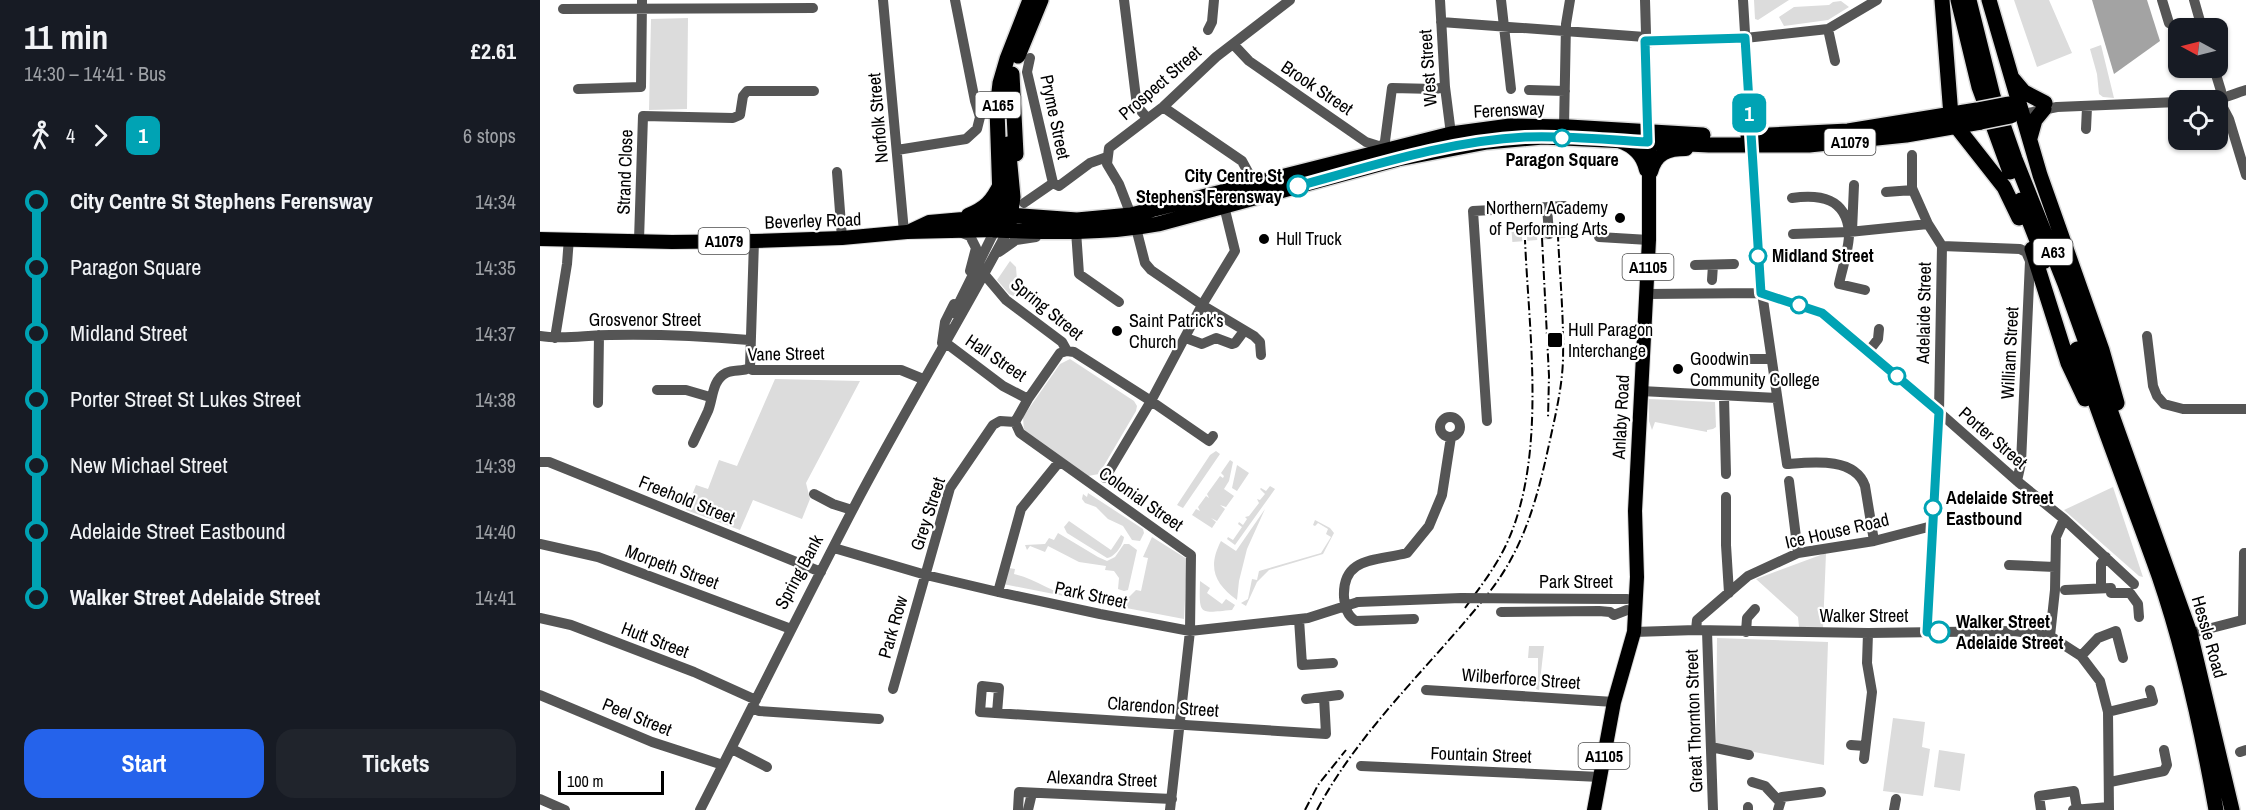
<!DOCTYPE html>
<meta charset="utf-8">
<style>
body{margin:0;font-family:"Archivo Narrow",sans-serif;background:#20242c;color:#f1f3f6;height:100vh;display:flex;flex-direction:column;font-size:22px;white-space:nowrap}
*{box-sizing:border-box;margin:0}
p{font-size:20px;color:#9ea1a6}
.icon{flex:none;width:33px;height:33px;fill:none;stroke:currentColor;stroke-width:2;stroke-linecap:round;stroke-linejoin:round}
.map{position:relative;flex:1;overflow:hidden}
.sheet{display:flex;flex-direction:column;background:#171b24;width:540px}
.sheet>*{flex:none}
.badge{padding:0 12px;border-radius:9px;font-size:21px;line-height:39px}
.needle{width:39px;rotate:277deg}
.fabs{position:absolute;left:1628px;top:18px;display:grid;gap:12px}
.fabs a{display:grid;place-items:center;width:60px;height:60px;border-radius:12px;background:#171b24;box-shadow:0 2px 4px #0004;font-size:30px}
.scale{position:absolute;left:18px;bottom:15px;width:106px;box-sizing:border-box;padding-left:6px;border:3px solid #000;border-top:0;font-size:16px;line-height:21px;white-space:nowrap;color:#000;-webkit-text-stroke:4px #fff;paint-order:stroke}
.map>.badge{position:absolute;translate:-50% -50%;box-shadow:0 0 0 3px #fff}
.legs{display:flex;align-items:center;gap:9px;height:66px;padding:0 24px;font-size:20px}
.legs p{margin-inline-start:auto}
.overview{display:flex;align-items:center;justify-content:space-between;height:102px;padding:0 24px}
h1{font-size:33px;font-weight:700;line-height:45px}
.cta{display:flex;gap:12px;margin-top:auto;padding:12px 24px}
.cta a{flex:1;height:69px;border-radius:18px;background:#2563eb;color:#fff;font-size:24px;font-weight:700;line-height:69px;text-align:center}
.cta a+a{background:#20242c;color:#f1f3f6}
ul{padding:0 24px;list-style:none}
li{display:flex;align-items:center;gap:21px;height:66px;font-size:22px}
li i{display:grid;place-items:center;width:9px;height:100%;margin:0 8px;background:currentColor}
li i::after{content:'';width:15px;height:15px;margin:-8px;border:4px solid;border-radius:50%;background:#171b24}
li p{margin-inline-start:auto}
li:first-child i{background:linear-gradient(#0000 50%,currentColor 0)}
li:last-child i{background:linear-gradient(currentColor 50%,#0000 0)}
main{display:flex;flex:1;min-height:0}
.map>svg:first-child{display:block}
.green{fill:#dcdcdc}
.water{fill:#a3a3a3}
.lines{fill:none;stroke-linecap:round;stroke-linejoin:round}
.minor-tunnel{stroke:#d9d9d9;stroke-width:10;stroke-dasharray:10 5;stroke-linecap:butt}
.major-casing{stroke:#dbdbdb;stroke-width:16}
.highway-casing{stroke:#dbdbdb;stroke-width:18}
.minor{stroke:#555;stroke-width:10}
.major{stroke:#000;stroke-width:14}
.highway{stroke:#000;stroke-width:15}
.rail{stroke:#000;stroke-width:2;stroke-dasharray:9 3 1.5 3;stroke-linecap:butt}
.highway-bridge-casing{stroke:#dbdbdb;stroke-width:18;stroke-linecap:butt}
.minor-bridge{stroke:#555;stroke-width:10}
.highway-bridge{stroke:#000;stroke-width:15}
.line-1-casing{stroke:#fff;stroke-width:14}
.line-1{stroke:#00a3b4;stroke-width:9}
.stop-1-dot{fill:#fff;stroke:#00a3b4;stroke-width:3}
.poi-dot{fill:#000;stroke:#fff;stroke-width:2}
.labels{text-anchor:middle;stroke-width:4.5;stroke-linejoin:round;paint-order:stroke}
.shield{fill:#fff;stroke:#4c4c4c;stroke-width:1.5}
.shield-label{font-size:16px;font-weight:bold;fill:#000}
.street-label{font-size:18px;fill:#000;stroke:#fff}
.stop-label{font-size:18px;font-weight:bold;fill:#000;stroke:#fff;text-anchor:start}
.poi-label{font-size:18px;fill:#000;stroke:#fff;text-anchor:start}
</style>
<main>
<section class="sheet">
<div class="overview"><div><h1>11 min</h1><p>14:30 – 14:41 · Bus</p></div><b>£2.61</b></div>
<div class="legs"><svg class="icon" aria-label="walk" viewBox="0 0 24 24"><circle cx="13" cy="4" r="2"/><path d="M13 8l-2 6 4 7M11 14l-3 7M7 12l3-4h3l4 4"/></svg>4<svg class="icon" aria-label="forward" viewBox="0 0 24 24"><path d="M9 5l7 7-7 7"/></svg><b class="badge" style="background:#00a3b4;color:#fff">1</b><p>6 stops</p></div>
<ul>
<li><i style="color:#00a3b4"></i><b>City Centre St Stephens Ferensway</b><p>14:34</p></li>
<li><i style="color:#00a3b4"></i><span>Paragon Square</span><p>14:35</p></li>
<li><i style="color:#00a3b4"></i><span>Midland Street</span><p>14:37</p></li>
<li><i style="color:#00a3b4"></i><span>Porter Street St Lukes Street</span><p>14:38</p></li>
<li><i style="color:#00a3b4"></i><span>New Michael Street</span><p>14:39</p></li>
<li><i style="color:#00a3b4"></i><span>Adelaide Street Eastbound</span><p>14:40</p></li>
<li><i style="color:#00a3b4"></i><b>Walker Street Adelaide Street</b><p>14:41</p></li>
</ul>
<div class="cta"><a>Start</a><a>Tickets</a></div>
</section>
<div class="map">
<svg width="1706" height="810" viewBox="0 0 1706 810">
<rect width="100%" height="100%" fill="#fff"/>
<path class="green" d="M1214,0H1249L1218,20L1215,19Z
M1474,0H1509L1532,53L1497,67Z
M1301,1L1309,7L1288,20L1244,26L1239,17L1254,7L1289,5L1293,2Z
M148,18L147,109L109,110L111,19Z
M1561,45L1574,98L1563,97L1559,94L1557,74L1550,49Z
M470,261L476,267L478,294L476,297L469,294L457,280Z
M530,359L594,401L597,406L596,411L559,474L548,476L484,431L483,417L520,364Z
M235,379L320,381L266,483L270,499L262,519L213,500L200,530L146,510L156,485L168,489L179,460L197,466Z
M1109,399L1175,402L1176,427L1173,429L1167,430V432L1115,422L1112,430L1109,421Z
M676,451L680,454L643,508L637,505L670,455Z
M690,460L693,462L689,481L684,489L694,496L686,507L680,505L685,509L677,521L671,518L676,522L672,528L652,515L656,509L660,511L658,507L666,496L669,498L667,494L680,476L683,478L684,476L681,473Z
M697,465L709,473L697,491L692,488Z
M730,486L735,489L695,545L687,539L688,537L693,540L702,527L698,524L699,522L703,525L707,519L705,517L709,516L719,503L717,499L720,500L725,494L720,489L721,488L726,491Z
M1573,487L1603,577L1599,576L1524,510Z
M548,493L603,529L604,533L600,541L592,540L583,526L568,519L556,507L545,503L542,499L543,494L547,497Z
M725,509L707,549L699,581L697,600C675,584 667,568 681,541L696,551Z
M775,520L790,528L794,533L783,554L729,570L717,582L706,606L701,603L708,599L712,579L717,580L719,571L781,553L791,537L786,534L788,529L778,523L775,526L773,525Z
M529,521L571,550L581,535L568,526L584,537C583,545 575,557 567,558L527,533L524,527Z
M518,533L558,557L567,561L575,557L584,544H589L597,550L588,590L584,591L578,589L579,578L574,571L565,570L566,566L539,562L508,546L505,552L490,546L487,550L485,545L505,544L509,538L514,540Z
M612,537L647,559L644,619L539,599L576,603L577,598H588L596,590L601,591L608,558L603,557Z
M1286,553L1283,628L1259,627L1258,617L1216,579Z
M469,568L475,569L474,574C496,579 513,593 534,598L463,584Z
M660,581L670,588L667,593L682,604L686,599L695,605L692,610C659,613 659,616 660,581Z
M1177,638L1288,642L1284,765L1176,745Z
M989,646H1004L999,690L996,689L998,679V658H988Z
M1353,718L1385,722L1382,747L1390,749L1383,796L1343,791Z
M1399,750L1425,754L1420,791L1394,787Z"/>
<path class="water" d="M1552,0H1607L1620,41L1574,74Z"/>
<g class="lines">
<path class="minor-tunnel" d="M972,237L1025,233"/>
<g class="major-casing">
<path id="major" d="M1079,141C1094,146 1103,155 1106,170
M1111,172C1116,153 1128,149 1146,149
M428,215C445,208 452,201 460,184
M372,230L389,222L457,216
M0,239L132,242L214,241L302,238L367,232L455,230
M1054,810L1074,702L1094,632L1097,577L1095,511L1109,240V134"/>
</g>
<g class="highway-casing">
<path id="highway" d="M490,0L467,59L460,83L457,109L460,198L455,230C509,232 565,234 618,224L858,159L947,142L1003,137L1169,145H1269L1366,135L1441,122
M1402,0L1411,116L1416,126L1464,187L1479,218
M1418,0L1439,87L1470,172
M1429,0L1453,96L1475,159L1525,284L1650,633L1692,810
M1449,0L1500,175L1562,350L1577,403
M478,56L501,0
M472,74L476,154
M1473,79L1484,92L1505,103
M1208,136L1308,131L1437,110
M1490,138L1495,120L1504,109
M468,144L473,197L469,224
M1481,200L1505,261
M457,216L470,215L537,220L591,215L911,134L970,126L1029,127L1163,135
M1492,249L1528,363L1545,399
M1537,349C1562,425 1592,500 1619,576C1645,652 1662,731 1676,810"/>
</g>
<path class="minor" d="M343,0L364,232
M584,0L597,106L607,118
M900,0L905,87L911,134
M961,0L971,89
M1105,0L1109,132
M1203,0L1220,279L1247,464C1273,462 1315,457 1325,486L1334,541
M1622,0L1629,23
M1654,0L1662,28
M23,9L273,8
M901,22L1105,37
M1288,29L1295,61
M668,30L672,22L674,0
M1105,41L1205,38L1288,29L1337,0
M693,44L709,61L826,142L848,149
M490,58L487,72L513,183
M1674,68L1681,91L1679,100L1689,119L1706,175
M38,89L101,87L102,0
M989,90L1025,91
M1669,100C1682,100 1693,94 1706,90
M623,107L702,161L715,185
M1483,114L1517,107L1638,102
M1024,127L1026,24L1030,0
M1546,129L1547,107
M842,147L845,141L852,88L895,89L905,87
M357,150L426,139L437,129L440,117L435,101L415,0
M1372,155V188L1388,224L1402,246
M297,172L302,238
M513,183L519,186L550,163L567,157
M1346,192L1373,190
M1252,198C1280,194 1306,198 1309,232C1310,246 1302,269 1299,284L1325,290
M484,203L513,183
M1007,207L1024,206
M591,215L579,184L567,164L569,148L623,107L676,57L750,0
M596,228L605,263L611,270L662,305L714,336L720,342L721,355
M536,231L539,274L579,302
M1312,231L1314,185
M420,232L430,236L436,248L430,271
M1253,234L1309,232L1388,224
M1059,237L1109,240
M99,240L103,116L193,118L200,115L203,96L207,91H274
M1402,246L1480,249L1486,252L1490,261L1481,463L1477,481
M459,252L476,240L496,237
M1155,265L1194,264
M444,274L466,300L522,342L527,351L534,352L611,401L669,441L673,436
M1172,280L1173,265
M1107,294L1221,293L1282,313L1366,383L1477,481L1524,519L1594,584
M414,313L455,230
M0,336C23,340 46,335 70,335C116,334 162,336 209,340
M1607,336L1613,386L1617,396L1624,404L1643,409H1706
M15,338L27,264L29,238
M646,338L662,344L676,338L692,344L695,343L704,331
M402,343L405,322L414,304
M406,343L463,386L488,399
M1328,352L1338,339L1339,329
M1196,359H1231
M210,368L214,241
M117,390H146L170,397
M1101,391L1237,398
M1184,397L1186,474
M58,403L59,335
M900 427a10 10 0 1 1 20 0a10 10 0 1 1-20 0Z
M947,421L933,211L1007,207L1009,234
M475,422L480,433L651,555L650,631L630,810
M475,422L488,399L520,353L527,351
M153,443C158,432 163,422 168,411C173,399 172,380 186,373C194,369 202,372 210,368L212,370H361L383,379
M0,462H9L281,572
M565,478L611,401L662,305L695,251L684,206
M1249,481L1258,553
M274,494L293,504L312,510
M1186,497V545L1189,593
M0,544L58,557L251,629
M294,548L386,575L458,592L560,614L650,631L768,618L818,602
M1469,565L1515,567
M1561,587V564L1566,557
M1525,590L1571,588V593H1590L1598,604L1599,617
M458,592L481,509L519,462
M1077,599H1087
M961,612L1059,611L1070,612L1074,615L1087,610
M0,618L31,625L154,672L216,700
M759,619L762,665L793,663
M874,619L816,621C807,616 805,607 804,597C802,556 837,561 867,553L889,526L902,495L911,437
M1703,620L1704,553H1706
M1156,630L1157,620L1208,576L1258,553L1334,541L1392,526
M1167,631L1173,810
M1094,632L1156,630L1328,633L1474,631L1510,636L1541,656L1560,681L1568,712L1569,810
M1206,632L1207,618L1215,609
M1387,632L1399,412L1402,246
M1656,632L1706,619
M1510,636L1515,590L1516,537L1524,519
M1541,656L1558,638L1576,631L1583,658
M353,689L410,488L453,425L460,421L475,422
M886,690L1074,702
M0,695L112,742L183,765
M766,699L799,695
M213,708L219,711L339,719
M1568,712L1613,701L1610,690
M457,713L459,688L442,686L440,712L786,734L784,697
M1311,745L1325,746
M1171,747L1209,755
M192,749L227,767
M1700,752L1706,750
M1324,759L1332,692L1327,663L1328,633
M821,766L1060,777
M1212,782L1225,786L1240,802
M1570,782L1624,771L1627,765L1624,750
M0,799L25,810
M160,810C211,710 261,609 313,509C362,415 418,324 468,230
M478,810L479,792L632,799
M488,810L492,793
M1208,810V807
M1238,810L1242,797L1281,792
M1354,810L1356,799
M1501,810L1499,796L1534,791L1537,809
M1533,810L1569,807"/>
<use href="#major" class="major"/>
<use href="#highway" class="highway"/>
<path class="rail" d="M1002,238L1009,376L1008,419
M925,608C940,587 956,567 967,543C1007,455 989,335 985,240
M765,810L778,785L806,750
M777,810C822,726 893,664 951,590C986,544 998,495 1010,440C1016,413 1022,387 1023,360C1024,319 1020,278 1018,237"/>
<g class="highway-bridge-casing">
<path id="highway-bridge" d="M1437,110L1468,104
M1441,122L1471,116"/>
</g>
<path class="minor-bridge" d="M818,602L921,598L1077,599"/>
<use href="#highway-bridge" class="highway-bridge"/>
</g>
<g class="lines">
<g class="line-1-casing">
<path id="line-1" d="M758,186C832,166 908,141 985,137C1026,135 1068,140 1108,142L1105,41L1205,38L1221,293L1282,313L1399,412L1387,632H1399"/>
</g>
<use href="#line-1" class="line-1"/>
</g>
<g class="stop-1-dot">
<circle cx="1022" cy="138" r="8"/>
<circle cx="758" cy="186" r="10"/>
<circle cx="1218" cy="256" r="8"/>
<circle cx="1259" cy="305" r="8"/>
<circle cx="1357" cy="376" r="8"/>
<circle cx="1393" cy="508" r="8"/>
<circle cx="1399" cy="632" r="10"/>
</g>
<g class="poi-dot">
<circle cx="1080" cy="218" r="6"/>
<circle cx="724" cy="239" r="6"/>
<circle cx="577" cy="331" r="6"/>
<rect x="1007" y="332" width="16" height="16" rx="3"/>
<circle cx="1138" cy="369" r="6"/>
</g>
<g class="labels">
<g class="shield">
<rect x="435.5" y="92" width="45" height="26" rx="4.5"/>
<rect x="1284.5" y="129" width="51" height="26" rx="4.5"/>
<rect x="158.5" y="228" width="51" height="26" rx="4.5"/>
<rect x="1493.5" y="239" width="39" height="26" rx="4.5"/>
<rect x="1082.5" y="254" width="51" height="26" rx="4.5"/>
<rect x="1038.5" y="743" width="51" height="26" rx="4.5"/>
</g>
<g class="shield-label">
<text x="458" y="111">A165</text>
<text x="1310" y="148">A1079</text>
<text x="184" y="247">A1079</text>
<text x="1513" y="258">A63</text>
<text x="1108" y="273">A1105</text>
<text x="1064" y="762">A1105</text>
</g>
<g class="street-label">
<text transform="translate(888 68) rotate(-94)" y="6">West Street</text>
<text transform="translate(620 83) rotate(-41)" y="6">Prospect Street</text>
<text transform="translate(777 88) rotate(34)" y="6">Brook Street</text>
<text transform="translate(969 110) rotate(-3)" y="6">Ferensway</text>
<text transform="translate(515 117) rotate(78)" y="6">Pryme Street</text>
<text transform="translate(338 118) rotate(-95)" y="6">Norfolk Street</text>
<text transform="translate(85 172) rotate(-88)" y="6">Strand Close</text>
<text transform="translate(273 221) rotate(-2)" y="6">Beverley Road</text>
<text transform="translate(507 309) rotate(39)" y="6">Spring Street</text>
<text transform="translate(1384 313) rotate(-89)" y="6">Adelaide Street</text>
<text x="105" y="326">Grosvenor Street</text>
<text transform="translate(1470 353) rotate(-87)" y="6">William Street</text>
<text transform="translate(246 354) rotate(-1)" y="6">Vane Street</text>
<text transform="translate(456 358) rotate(34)" y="6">Hall Street</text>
<text transform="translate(1081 417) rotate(-87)" y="6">Anlaby Road</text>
<text transform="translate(1453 438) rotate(41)" y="6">Porter Street</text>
<text transform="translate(601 499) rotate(35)" y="6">Colonial Street</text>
<text transform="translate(147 500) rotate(22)" y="6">Freehold Street</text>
<text transform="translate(388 514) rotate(-72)" y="6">Grey Street</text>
<text transform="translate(1297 531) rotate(-13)" y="6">Ice House Road</text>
<text transform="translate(132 567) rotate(20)" y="6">Morpeth Street</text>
<text transform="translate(259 572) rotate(-62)" y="6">Spring Bank</text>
<text x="1036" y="588">Park Street</text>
<text transform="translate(551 595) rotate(12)" y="6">Park Street</text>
<text x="1324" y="622">Walker Street</text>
<text transform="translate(353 627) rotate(-74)" y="6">Park Row</text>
<text transform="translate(1669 637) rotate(74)" y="6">Hessle Road</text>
<text transform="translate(115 640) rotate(21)" y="6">Hutt Street</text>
<text transform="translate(981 679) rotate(4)" y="6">Wilberforce Street</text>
<text transform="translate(623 707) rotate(4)" y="6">Clarendon Street</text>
<text transform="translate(97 717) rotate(22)" y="6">Peel Street</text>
<text transform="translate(1154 721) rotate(-92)" y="6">Great Thornton Street</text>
<text transform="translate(941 755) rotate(2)" y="6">Fountain Street</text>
<text transform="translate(562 779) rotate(2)" y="6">Alexandra Street</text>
</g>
<g class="stop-label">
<text x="1022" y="166" text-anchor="middle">Paragon Square</text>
<text x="742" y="182" text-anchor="end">City Centre St<tspan x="742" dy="21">Stephens Ferensway</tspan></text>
<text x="1232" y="262">Midland Street</text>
<text x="1406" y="504">Adelaide Street<tspan x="1406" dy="21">Eastbound</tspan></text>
<text x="1416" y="628">Walker Street<tspan x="1416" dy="21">Adelaide Street</tspan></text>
</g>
<g class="poi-label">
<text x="1068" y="214" text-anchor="end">Northern Academy<tspan x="1068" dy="21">of Performing Arts</tspan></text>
<text x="736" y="245">Hull Truck</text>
<text x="589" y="327">Saint Patrick's<tspan x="589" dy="21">Church</tspan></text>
<text x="1028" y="336">Hull Paragon<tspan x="1028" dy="21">Interchange</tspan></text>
<text x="1150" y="365">Goodwin<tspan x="1150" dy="21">Community College</tspan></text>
</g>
</g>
</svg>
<div class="fabs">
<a><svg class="needle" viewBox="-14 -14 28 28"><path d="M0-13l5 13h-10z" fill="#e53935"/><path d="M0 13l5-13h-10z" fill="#9ea1a6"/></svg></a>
<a><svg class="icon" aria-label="locate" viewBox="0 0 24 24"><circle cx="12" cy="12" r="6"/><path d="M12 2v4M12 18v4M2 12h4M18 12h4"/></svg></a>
</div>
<div class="scale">100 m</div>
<b class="badge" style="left:1209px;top:113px;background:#00a3b4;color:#fff">1</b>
</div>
</main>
